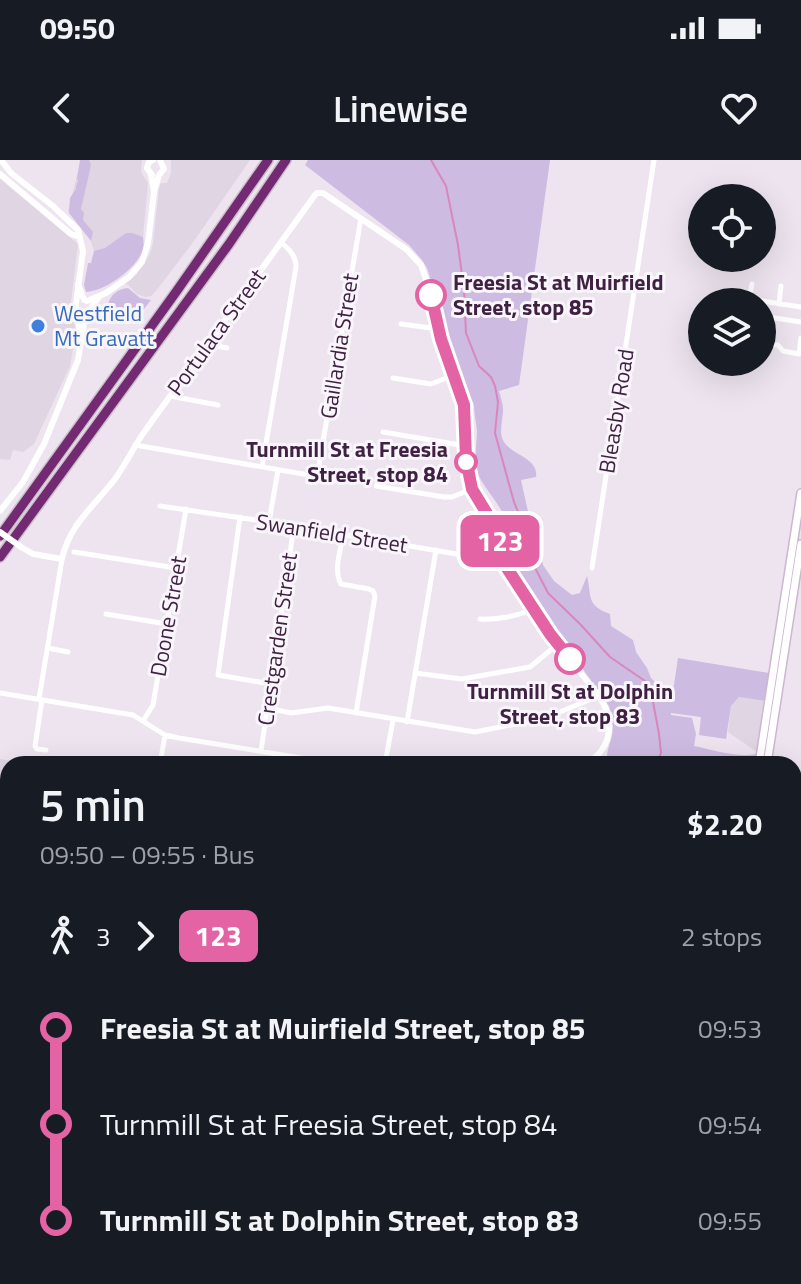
<!DOCTYPE html>
<meta charset="utf-8">
<style>
body{margin:0;font-family:"Titillium Web",sans-serif;background:#20242c;color:#f1f3f6;height:100vh;display:flex;flex-direction:column;font-size:30px;white-space:nowrap}
*{box-sizing:border-box;margin:0}
p{font-size:26px;color:#9ea1a6}
.icon{flex:none;width:44px;height:44px;fill:none;stroke:currentColor;stroke-width:2;stroke-linecap:round;stroke-linejoin:round}
.map{position:relative;flex:1;overflow:hidden}
.drawer{position:absolute;left:0px;top:596px;width:802px;height:528px;display:flex;flex-direction:column;background:#171b24;border-radius:24px 24px 0 0;box-shadow:0 8px 32px #0002}
.drawer>*{flex:none}
.badge{padding:0 16px;border-radius:12px;font-size:28px;line-height:52px}
.buttons{position:absolute;left:688px;top:24px;display:grid;gap:16px}
.buttons a{display:grid;place-items:center;width:88px;height:88px;border-radius:50%;background:#171b24;box-shadow:0 8px 32px #0002;font-size:40px}
.map>.badge{position:absolute;translate:-50% -50%;box-shadow:0 0 0 4px #fff}
.legs{display:flex;align-items:center;gap:12px;height:88px;padding:0 40px;font-size:26px}
.legs p{margin-inline-start:auto}
.overview{display:flex;align-items:center;justify-content:space-between;height:136px;padding:0 40px}
h1{font-size:44px;font-weight:600;line-height:60px}
ul{padding:0 40px;list-style:none}
li{display:flex;align-items:center;gap:28px;height:96px;font-size:30px}
li i{display:grid;place-items:center;width:12px;height:100%;margin:0 10px;background:currentColor}
li i::after{content:'';width:20px;height:20px;margin:-10px;border:6px solid;border-radius:50%;background:#171b24}
li p{margin-inline-start:auto}
li:first-child i{background:linear-gradient(#0000 50%,currentColor 0)}
li:last-child i{background:linear-gradient(currentColor 50%,#0000 0)}
.status{display:flex;justify-content:space-between;align-items:center;height:56px;padding:0 40px;background:#171b24;direction:ltr}
.status svg{height:22px;fill:currentColor}
header{display:flex;justify-content:space-between;align-items:center;height:104px;padding:0 40px;background:#171b24;font-size:36px;font-weight:600}
.map>svg:first-child{display:block}
.built{fill:#e0d5e3}
.green{fill:#cebbe2}
.lines{fill:none;stroke-linecap:round;stroke-linejoin:round}
.stream{stroke:#d987bb;stroke-width:2}
.secondary-casing{stroke:#ccb6d0;stroke-width:10}
.motorway-casing{stroke:#cac1ca;stroke-width:12}
.minor{stroke:#fff;stroke-width:5}
.tertiary{stroke:#fff;stroke-width:6}
.secondary{stroke:#fff;stroke-width:7}
.motorway{stroke:#732a72;stroke-width:9}
.tertiary-bridge{stroke:#fff;stroke-width:6}
.line-1-casing{stroke:#fff;stroke-width:18}
.line-1{stroke:#e463a4;stroke-width:12}
.stop-1-dot{fill:#fff;stroke:#e463a4;stroke-width:4}
.shop-dot{fill:#3f7fe0;stroke:#f9f6fb;stroke-width:3}
.labels{text-anchor:middle;stroke-width:6;stroke-linejoin:round;paint-order:stroke}
.stop-label{font-size:22px;font-weight:bold;fill:#412143;stroke:#f9f6fb;text-anchor:start}
.shop-label{font-size:22px;fill:#366cbe;stroke:#f9f6fb;text-anchor:start}
.street-label{font-size:22px;fill:#412143;stroke:#f9f6fb}
</style>
<div class="status"><b>09:50</b><svg viewBox="0 0 49 12"><path d="M0 12V9h3v3zM5 12V6h3v6zM10 12V3h3v9zM15 12V0h3v12zM26 1h20v11H26zM47 4h2v5h-2z"/></svg></div>
<header><svg class="icon" aria-label="back" viewBox="0 0 24 24"><path d="M15 5l-7 7 7 7"/></svg>Linewise<svg class="icon" aria-label="heart" viewBox="0 0 24 24"><path d="M12 20l-8-8c-3-5 5-10 8-4 3-6 11-1 8 4z"/></svg></header>
<div class="map">
<svg width="801" height="1124" viewBox="0 0 801 1124">
<rect width="100%" height="100%" fill="#ede4ef"/>
<path class="built" d="M81,0H142L141,12L148,23L143,77L126,73L105,89L94,91L89,75L82,62L68,51Z
M171,0H250L194,81L156,131L151,136L145,137L137,134L126,123L137,114L150,94L153,83L159,28L161,23H167L171,13Z
M0,19L78,84L70,150L74,159L76,172L70,206L34,284L23,292L13,290L10,300L0,299Z
M739,537L765,541L757,592L728,572L731,546Z
M0,599L30,604H8V761L0,760Z"/>
<path class="green" d="M80,0H89L91,5L81,49L84,53L83,60L93,72L91,81L69,53L70,38L76,29V26L78,21L77,18Z
M308,0H550L519,225L499,231C501,238 503,244 503,250C503,260 498,273 504,282C512,295 539,298 536,317L521,320L533,374L539,387L543,405L554,421L572,435L580,433L587,416C592,437 586,445 610,454L611,466L633,480L636,492L647,508L651,518L672,538L678,498L769,513L765,541L739,537L731,546L726,579L699,575L701,557L671,553V555L692,558L696,574L694,586C713,590 737,598 756,594L755,604H608C605,593 610,586 612,575C614,565 612,556 609,546L539,447L514,407C508,395 510,377 507,364C503,348 489,334 481,320C472,303 477,288 477,270C476,262 474,254 474,245L447,181L441,152L427,108L422,100L409,85L305,5Z
M126,73H132L143,77C144,84 144,90 140,96C131,112 104,131 86,132L84,125L88,103H91L94,91L105,88Z
M128,128L140,138L151,140L137,158L129,160L110,149L108,144C111,134 118,129 128,128Z
M794,614L801,616V999L794,1001Z
M0,707L8,709V752L0,751Z
M0,902L8,903V964L0,963Z"/>
<g class="lines">
<path class="stream" d="M431,0L446,26L458,85L464,130L466,173L479,206L491,217L495,226L498,242L495,273L514,342L530,381V398L548,433L581,465L610,497L645,521L651,531L659,574L661,593L656,604
M794,725L801,726
M0,934L8,939
M794,952L801,959"/>
<g class="secondary-casing">
<path id="secondary" d="M759,604L801,333
M767,604L801,384
M676,1124L678,1116
M683,1124L685,1116"/>
</g>
<g class="motorway-casing">
<path id="motorway" d="M0,376L176,132L268,0
M0,397L229,84L286,0"/>
</g>
<path class="minor" d="M752,124L749,139L801,147
M779,144L781,126
M762,156L801,162
M401,164L431,168L437,167
M762,182L764,172
M762,183L778,185L783,191L799,194L801,178
M207,184L227,188
M393,218L431,224L454,215
M170,236L218,245
M383,272L466,286
M135,285L309,315L315,313L319,305L361,58
M262,307L296,107C296,97 290,89 281,83
M376,326L444,337H452L472,329
M160,346L269,362L503,402
M240,357L218,515L271,524
M269,362L278,310
M343,374C341,390 333,410 341,424L369,429L373,431L375,436L356,553
M74,392L176,408
M592,408L654,0
M106,454L167,464
M480,459C497,460 518,456 533,449
M48,488L68,492
M415,513L462,519L530,507L558,484
M0,533L133,555L165,575L179,578L338,604
M39,539L62,399
M42,540L35,586L37,589L46,590
M268,548L291,553L328,548L475,572L545,558L599,536
M143,561L153,545L186,349
M407,562L436,390
M261,591L294,366
M160,604L165,575
M385,604L393,560
M0,994L8,993
M794,1034L801,1031
M794,1047L801,1062
M5,1111L8,1092
M33,1116L81,1124
M239,1116L247,1124
M30,1124L31,1116
M126,1124L128,1116
M298,1124L302,1116
M417,1124L419,1116
M482,1124L483,1116
M546,1124L548,1116"/>
<path class="tertiary" d="M1,0L11,13L53,46L78,70L83,91L75,151L77,156L81,179
M0,14L71,74L80,77
M152,15L147,8L149,2L153,0
M154,32L159,15L164,9L160,0
M78,124L84,140
M87,141L106,133L129,117L142,102L148,83L154,32L151,15
M84,158L92,153V146L99,137
M0,351L23,322L44,284L78,200L85,158
M21,387L33,394L62,399C69,365 95,345 115,319C125,305 133,289 142,275L315,35L317,33H323L406,89L421,105L429,128L441,179L464,245L466,299L472,329L497,370L500,380L503,402L506,407L550,474L599,536C615,560 613,588 586,604
M0,789L8,790
M579,1116L632,1123L679,1117
M717,1116L769,1124
M344,1124L345,1116"/>
<use href="#secondary" class="secondary"/>
<use href="#motorway" class="motorway"/>
<path class="tertiary-bridge" d="M0,372L21,387"/>
</g>
<g class="lines">
<g class="line-1-casing">
<path id="line-1" d="M431,135L441,179L464,245L466,299L472,329L497,370L500,380L503,402L550,474L570,499"/>
</g>
<use href="#line-1" class="line-1"/>
</g>
<g class="stop-1-dot">
<circle cx="431" cy="135" r="14"/>
<circle cx="466" cy="302" r="10"/>
<circle cx="570" cy="499" r="14"/>
</g>
<circle class="shop-dot" cx="38" cy="166" r="8"/>
<g class="labels">
<g class="stop-label">
<text x="453" y="130">Freesia St at Muirfield<tspan x="453" dy="25">Street, stop 85</tspan></text>
<text x="448" y="297" text-anchor="end">Turnmill St at Freesia<tspan x="448" dy="25">Street, stop 84</tspan></text>
<text x="570" y="539" text-anchor="middle">Turnmill St at Dolphin<tspan x="570" dy="25">Street, stop 83</tspan></text>
</g>
<g class="shop-label">
<text x="54" y="161">Westfield<tspan x="54" dy="25">Mt Gravatt</tspan></text>
</g>
<g class="street-label">
<text transform="translate(216 172) rotate(-54)" y="8">Portulaca Street</text>
<text transform="translate(339 186) rotate(-81)" y="8">Gaillardia Street</text>
<text transform="translate(616 251) rotate(-81)" y="8">Bleasby Road</text>
<text transform="translate(332 373) rotate(9)" y="8">Swanfield Street</text>
<text transform="translate(168 456) rotate(-80)" y="8">Doone Street</text>
<text transform="translate(277 479) rotate(-82)" y="8">Crestgarden Street</text>
</g>
</g>
</svg>
<div class="buttons">
<a><svg class="icon" aria-label="locate" viewBox="0 0 24 24"><circle cx="12" cy="12" r="6"/><path d="M12 2v4M12 18v4M2 12h4M18 12h4"/></svg></a>
<a><svg class="icon" aria-label="layers" viewBox="0 0 24 24"><path d="M12 4l9 5-9 5-9-5zM3 14l9 5 9-5"/></svg></a>
</div>
<b class="badge" style="left:500px;top:381px;background:#e463a4;color:#fff">123</b>
<section class="drawer">
<div class="overview"><div><h1>5 min</h1><p>09:50 – 09:55 · Bus</p></div><b>$2.20</b></div>
<div class="legs"><svg class="icon" aria-label="walk" viewBox="0 0 24 24"><circle cx="13" cy="4" r="2"/><path d="M13 8l-2 6 4 7M11 14l-3 7M7 12l3-4h3l4 4"/></svg>3<svg class="icon" aria-label="forward" viewBox="0 0 24 24"><path d="M9 5l7 7-7 7"/></svg><b class="badge" style="background:#e463a4;color:#fff">123</b><p>2 stops</p></div>
<ul>
<li><i style="color:#e463a4"></i><b>Freesia St at Muirfield Street, stop 85</b><p>09:53</p></li>
<li><i style="color:#e463a4"></i><span>Turnmill St at Freesia Street, stop 84</span><p>09:54</p></li>
<li><i style="color:#e463a4"></i><b>Turnmill St at Dolphin Street, stop 83</b><p>09:55</p></li>
</ul>
</section>
</div>
